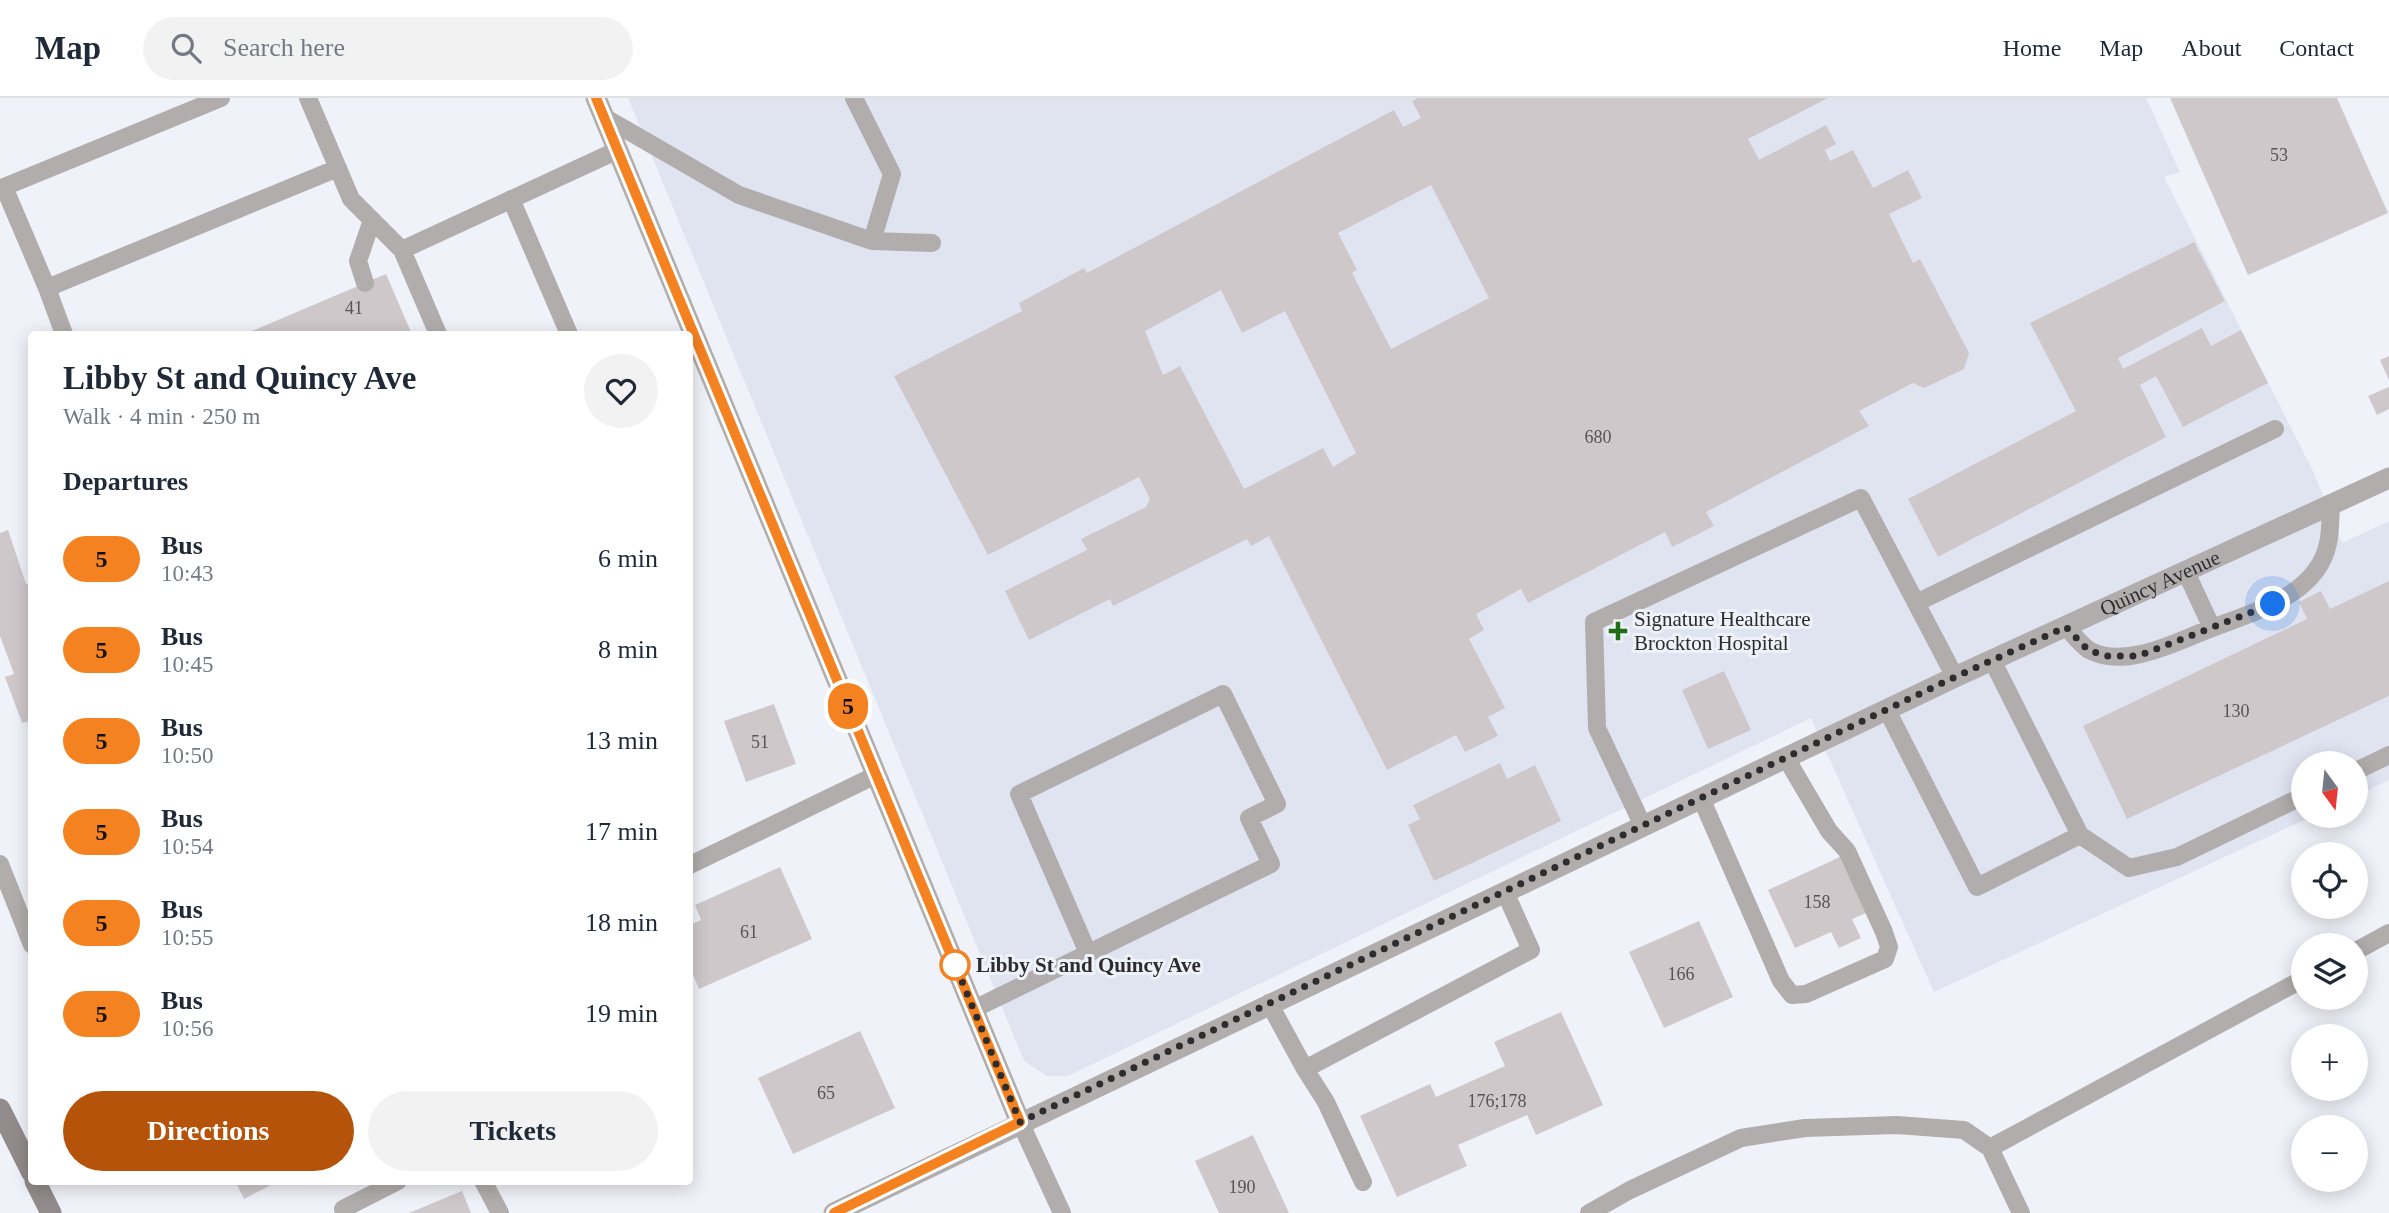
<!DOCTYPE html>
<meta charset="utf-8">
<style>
body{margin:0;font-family:"Times New Roman",serif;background:#f2f2f3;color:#1f2937;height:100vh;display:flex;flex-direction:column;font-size:26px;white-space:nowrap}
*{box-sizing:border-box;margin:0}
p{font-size:23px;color:#747a83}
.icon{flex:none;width:38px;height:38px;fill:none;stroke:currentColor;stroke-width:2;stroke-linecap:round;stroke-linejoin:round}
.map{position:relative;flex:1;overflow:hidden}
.panel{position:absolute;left:28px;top:233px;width:665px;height:854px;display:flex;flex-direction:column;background:#fff;border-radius:7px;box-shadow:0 4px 18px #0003}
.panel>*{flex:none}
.badge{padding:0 14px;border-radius:23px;font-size:24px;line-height:46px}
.needle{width:46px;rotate:165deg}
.controls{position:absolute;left:2291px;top:653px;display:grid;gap:14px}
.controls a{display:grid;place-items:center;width:77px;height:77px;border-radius:50%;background:#fff;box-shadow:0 4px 18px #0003;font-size:35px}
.you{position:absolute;width:35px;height:35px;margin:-18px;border:5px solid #fff;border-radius:50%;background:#1a73e8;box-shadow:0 0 0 10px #1a73e833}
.map>.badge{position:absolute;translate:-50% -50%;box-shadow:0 0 0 4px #fff}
h2{padding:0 35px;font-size:26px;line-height:63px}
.round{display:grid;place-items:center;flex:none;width:74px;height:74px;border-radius:37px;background:#f2f2f3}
.head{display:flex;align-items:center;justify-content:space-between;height:119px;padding:0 35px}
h1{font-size:33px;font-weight:600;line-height:52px}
.primary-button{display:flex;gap:14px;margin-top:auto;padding:14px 35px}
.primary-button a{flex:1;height:80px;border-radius:42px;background:#b45309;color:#fff;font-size:28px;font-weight:600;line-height:80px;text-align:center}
.primary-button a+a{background:#f2f2f3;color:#1f2937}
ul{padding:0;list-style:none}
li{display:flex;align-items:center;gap:21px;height:91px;padding:0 35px}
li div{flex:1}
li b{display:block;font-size:26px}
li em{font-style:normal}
li .badge{min-width:77px;font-weight:700;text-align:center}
header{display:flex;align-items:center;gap:42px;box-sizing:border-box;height:98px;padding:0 35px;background:#fff;border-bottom:2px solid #e0e1e3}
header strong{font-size:33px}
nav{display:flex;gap:38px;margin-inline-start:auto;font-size:24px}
.search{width:490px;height:63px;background:#f2f2f3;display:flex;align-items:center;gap:18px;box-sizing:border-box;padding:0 24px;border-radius:38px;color:#747a83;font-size:26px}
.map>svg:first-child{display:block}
.built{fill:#e0e4f1}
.building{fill:#cfc8cb;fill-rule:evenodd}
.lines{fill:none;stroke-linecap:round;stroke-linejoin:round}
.lane{stroke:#b1adac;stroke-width:18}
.street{stroke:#b1adac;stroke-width:21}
.secondary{stroke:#918c8b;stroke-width:21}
.line-casing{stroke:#fff;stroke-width:16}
.line{stroke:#f58220;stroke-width:10}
.walk{stroke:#2d2d30;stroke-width:7;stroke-dasharray:0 12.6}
.poi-dot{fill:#1d6e15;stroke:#f0f2f9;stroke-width:2.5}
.stop-dot{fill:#fff;stroke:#f58220;stroke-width:3.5}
.labels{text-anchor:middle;stroke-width:6;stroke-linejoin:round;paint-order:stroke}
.number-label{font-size:18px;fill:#565457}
.street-label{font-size:21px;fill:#2d2d30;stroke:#f0f2f9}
.poi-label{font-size:21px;fill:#2d2d30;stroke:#f0f2f9;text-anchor:start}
.stop-label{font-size:21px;font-weight:bold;fill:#2d2d30;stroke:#f0f2f9;text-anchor:start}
</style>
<header>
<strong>Map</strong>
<div class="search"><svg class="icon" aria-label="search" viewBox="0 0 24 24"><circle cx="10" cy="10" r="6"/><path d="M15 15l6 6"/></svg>Search here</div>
<nav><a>Home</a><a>Map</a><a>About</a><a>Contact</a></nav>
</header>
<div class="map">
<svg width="2389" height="1115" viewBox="0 0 2389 1115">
<rect width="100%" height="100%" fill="#f0f2f9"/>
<path class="built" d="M628,0H2146L2180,74L2164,79L2314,375L2342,445L2389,423V682L2356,698V665H2303V718H2313L1934,894L1811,620L1068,978H1047L1024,963Z"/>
<path class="building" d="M1418,0H1828L1748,41L1759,62L1826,27L1836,46L1825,52L1830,63L1853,52L1873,90L1908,72L1922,100L1889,116L1913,165L1920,161L1969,255L1964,271L1924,290L1913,285L1859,313L1869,328L1706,414L1714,428L1672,449L1665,434L1528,505L1521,491L1476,516L1484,532L1469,541L1505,610L1488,619L1498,638L1465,654L1456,637L1387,672L1269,438L1251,448L1247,441L1113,508L1110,501L1029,542L1005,493L1087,452L1081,441L1146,409L1150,401L1139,379L988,457L894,278L1022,213L1019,205L1084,170L1087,175L1394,12L1403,29L1421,20L1412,3ZM1431,87L1489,200L1391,251L1352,175L1357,172L1338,135ZM1221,192L1242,235L1285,213L1356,355L1333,369L1323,350L1244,391L1180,268L1163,277L1145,233Z
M2170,0H2337L2388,115L2248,177Z
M2194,144L2225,203L2118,260L2123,271L2202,230L2211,248L2241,232L2268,285L2183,329L2156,278L2140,287L2166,339L1938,459L1908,401L2076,313L2030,225Z
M386,176L411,234L245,236Z
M2389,258V282L2380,262Z
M2389,289V311L2377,317L2368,298Z
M8,432L26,486L32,484V623L22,625L5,579L14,576L0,538V435Z
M2389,483V598L2127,721L2083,628L2307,521L2299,504L2321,493L2330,511Z
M1724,573L1751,632L1708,651L1682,592Z
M774,606L796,666L746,684L724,623Z
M1500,665L1507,681L1535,667L1561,723L1434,783L1408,727L1420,721L1413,707Z
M1840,759L1866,815L1852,821L1861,840L1839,850L1831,834L1795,850L1768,792Z
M780,769L812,841L699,891L690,869V827L701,822L695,807Z
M1699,823L1733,899L1664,930L1629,854Z
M1561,914L1603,1007L1536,1037L1527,1017L1458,1047L1467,1068L1397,1099L1360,1018L1430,986L1436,999L1505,968L1494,944Z
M860,933L895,1010L793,1056L758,980Z
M1253,1037L1289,1115H1219L1195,1063Z
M235,1083H279L244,1101Z
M462,1093L471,1115H409Z"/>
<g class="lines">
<path class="lane" d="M308,0L351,101L402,152L618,52
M854,0L892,76L872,143
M604,19L739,97L872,143L932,145
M511,101L569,236
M402,152L438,236
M365,185L358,163L372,122
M47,190L338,70
M64,236L47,190L4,89L221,0
M1916,505L2275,331
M2066,529C2073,536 2081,547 2089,552C2125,572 2178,543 2212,530L2186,474
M2212,530C2254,514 2318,497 2328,445C2331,433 2330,419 2331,407
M1992,562L2080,737L2129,770L2177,759L2303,698
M1887,612L1977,789L2080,737
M2356,673L2389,657
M1701,700L1781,883L1792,897L1806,896L1885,861L1889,849L1884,834L1847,753L1829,733L1786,660
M1643,728L1597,630L1594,524L1861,400L1955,579
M0,766L32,847
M690,767L876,677
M2356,853L2389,835
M1269,905L1305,971L1531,852L1505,794
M974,911L1271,766L1249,720L1277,706L1223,596L1019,696L1088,855
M1305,971L1326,1004L1363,1084
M1020,1024L1062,1115
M1990,1050L2303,881
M483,1083L500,1115
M345,1115L343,1111L398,1083
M1589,1115L1630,1092L1741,1040L1805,1030L1897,1027L1964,1032L1990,1050L2021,1115"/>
<g class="street">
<path d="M596,0L1020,1024"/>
<path id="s1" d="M834,1115L1955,579L2389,380"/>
</g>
<path class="secondary" d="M0,1011L32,1075
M35,1083L51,1115"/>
</g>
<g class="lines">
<g class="line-casing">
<path id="line" d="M596,0L1020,1024L834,1115"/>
</g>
<use href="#line" class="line"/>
<path class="walk" d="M955,867L954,864L1020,1024L1955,579L2066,529L2088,552L2106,558H2138L2273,506"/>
</g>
<path class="poi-dot" d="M1614.5 522.5h7v7h7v7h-7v7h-7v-7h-7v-7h7z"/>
<circle class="stop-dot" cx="955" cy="867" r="14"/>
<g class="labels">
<g class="number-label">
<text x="2279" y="63">53</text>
<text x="354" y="216">41</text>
<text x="1598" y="345">680</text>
<text x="2236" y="619">130</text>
<text x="760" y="650">51</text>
<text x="1817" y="810">158</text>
<text x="749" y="840">61</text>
<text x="1681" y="882">166</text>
<text x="826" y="1001">65</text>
<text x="1497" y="1009">176;178</text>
<text x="1242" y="1095">190</text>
</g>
<g class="street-label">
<text dy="7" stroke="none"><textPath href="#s1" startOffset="1468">Quincy Avenue</textPath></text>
</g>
<g class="poi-label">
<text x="1634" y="528">Signature Healthcare<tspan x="1634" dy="24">Brockton Hospital</tspan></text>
</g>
<g class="stop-label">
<text x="976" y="874">Libby St and Quincy Ave</text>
</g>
</g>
</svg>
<div class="controls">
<a><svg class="needle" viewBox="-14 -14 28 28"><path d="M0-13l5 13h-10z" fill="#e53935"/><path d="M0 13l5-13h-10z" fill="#747a83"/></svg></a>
<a><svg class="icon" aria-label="locate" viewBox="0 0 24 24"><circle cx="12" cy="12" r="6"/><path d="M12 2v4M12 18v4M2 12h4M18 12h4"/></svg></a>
<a><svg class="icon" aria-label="layers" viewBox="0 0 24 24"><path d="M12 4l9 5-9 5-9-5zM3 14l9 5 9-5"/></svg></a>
<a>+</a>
<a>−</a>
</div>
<div class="you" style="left:2273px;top:506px"></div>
<b class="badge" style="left:848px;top:608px;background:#f58220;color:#111">5</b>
<section class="panel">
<div class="head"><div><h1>Libby St and Quincy Ave</h1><p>Walk · 4 min · 250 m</p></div><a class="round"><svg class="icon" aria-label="heart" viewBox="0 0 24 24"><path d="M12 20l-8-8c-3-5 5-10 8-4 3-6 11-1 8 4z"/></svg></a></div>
<h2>Departures</h2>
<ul>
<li><span class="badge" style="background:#f58220;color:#111">5</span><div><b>Bus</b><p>10:43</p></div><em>6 min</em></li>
<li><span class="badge" style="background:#f58220;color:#111">5</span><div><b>Bus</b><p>10:45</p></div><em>8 min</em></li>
<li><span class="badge" style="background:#f58220;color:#111">5</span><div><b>Bus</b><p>10:50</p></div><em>13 min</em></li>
<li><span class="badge" style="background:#f58220;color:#111">5</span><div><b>Bus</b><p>10:54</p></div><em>17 min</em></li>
<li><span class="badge" style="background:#f58220;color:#111">5</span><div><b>Bus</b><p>10:55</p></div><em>18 min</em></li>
<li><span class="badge" style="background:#f58220;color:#111">5</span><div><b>Bus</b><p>10:56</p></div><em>19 min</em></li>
</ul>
<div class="primary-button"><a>Directions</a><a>Tickets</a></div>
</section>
</div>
